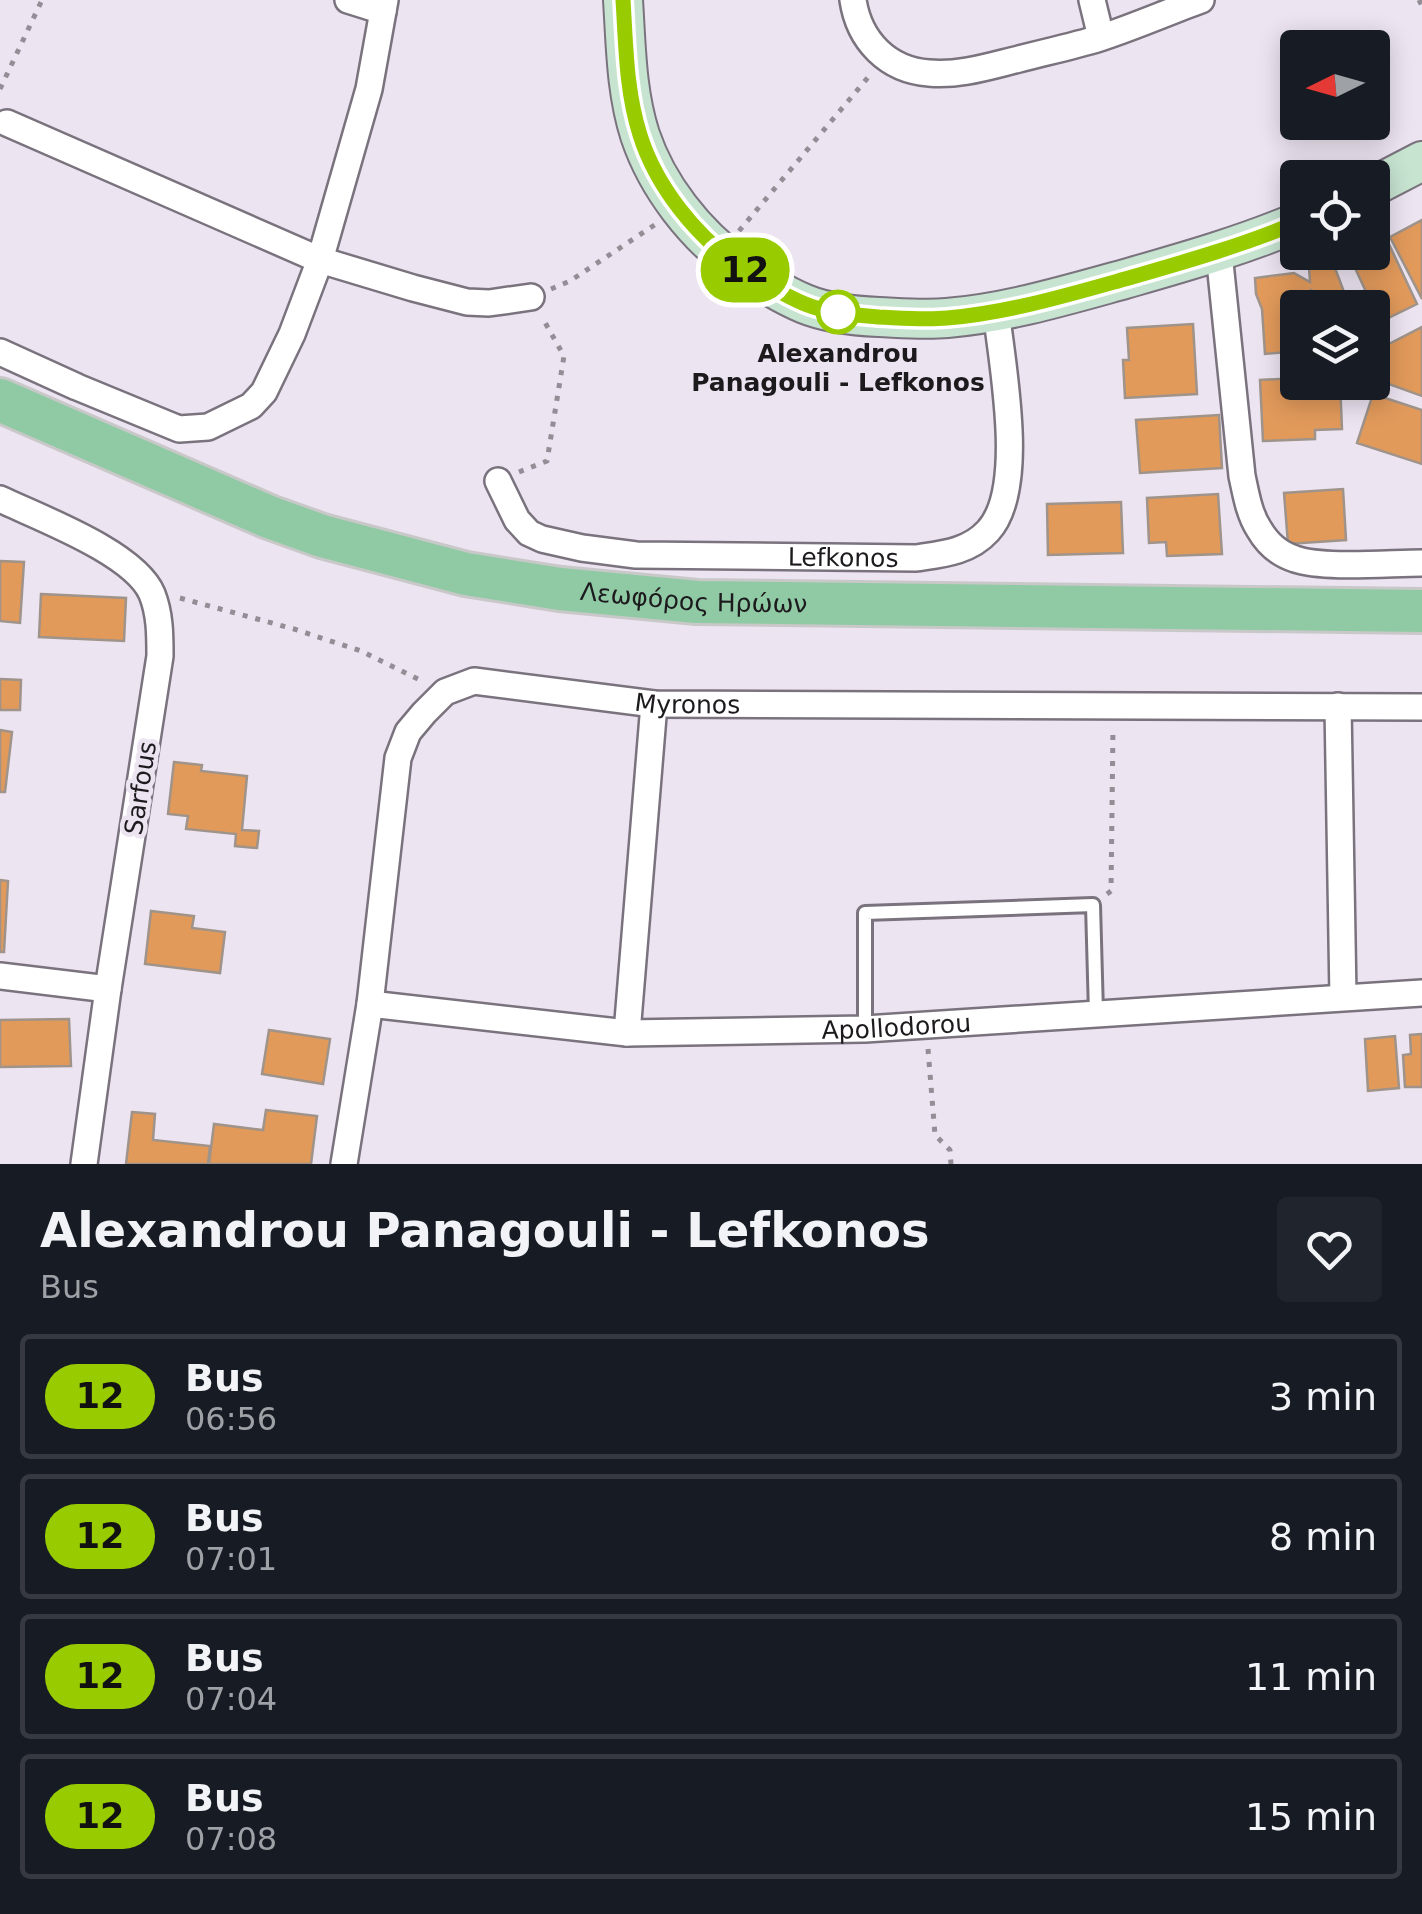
<!DOCTYPE html>
<meta charset="utf-8">
<style>
body{margin:0;font-family:"DejaVu Sans",sans-serif;background:#20242c;color:#f1f3f6;height:100vh;display:flex;flex-direction:column;font-size:38px;white-space:nowrap}
*{box-sizing:border-box;margin:0}
p{font-size:32px;color:#9ea1a6}
.icon{flex:none;width:55px;height:55px;fill:none;stroke:currentColor;stroke-width:2;stroke-linecap:round;stroke-linejoin:round}
.map{position:relative;height:1164px;overflow:hidden}
.details{display:flex;flex-direction:column;background:#171b24;flex:1}
.details>*{flex:none}
.badge{padding:0 20px;border-radius:32px;font-size:35px;line-height:65px}
.needle{width:65px;rotate:265deg}
.fabs{position:absolute;left:1280px;top:30px;display:grid;gap:20px}
.fabs a{display:grid;place-items:center;width:110px;height:110px;border-radius:10px;background:#171b24;box-shadow:0 5px 25px #0003;font-size:50px}
.map>.badge{position:absolute;translate:-50% -50%;box-shadow:0 0 0 5px #fff}
.round{display:grid;place-items:center;flex:none;width:105px;height:105px;border-radius:10px;background:#20242c}
.summary{display:flex;align-items:center;justify-content:space-between;height:170px;padding:0 40px}
h1{font-size:48px;font-weight:600;line-height:75px}
ul{padding:0;list-style:none}
li{display:flex;align-items:center;gap:30px;height:125px;margin:0 20px 15px;padding:0 20px;border:5px solid #363941;border-radius:10px}
li div{flex:1}
li b{display:block;font-size:38px}
li em{font-style:normal}
li .badge{min-width:110px;font-weight:700;text-align:center}
.map>svg:first-child{display:block}
.building{fill:#e29a5b;stroke:#9f938a;stroke-width:2.5}
.lines{fill:none;stroke-linecap:round;stroke-linejoin:round}
.lane-casing{stroke:#7a737e;stroke-width:18}
.street-casing{stroke:#7a737e;stroke-width:30}
.secondary-casing{stroke:#7a737e;stroke-width:42}
.primary-casing{stroke:#c9c8c9;stroke-width:48}
.path{stroke:#938d96;stroke-width:5;stroke-dasharray:5 8;stroke-linecap:butt}
.lane{stroke:#fff;stroke-width:12}
.street{stroke:#fff;stroke-width:25}
.secondary{stroke:#c7e4d1;stroke-width:38}
.primary{stroke:#8fcaa4;stroke-width:42}
.line-casing{stroke:#fff;stroke-width:22}
.line{stroke:#9c0;stroke-width:15}
.stop-dot{fill:#fff;stroke:#9c0;stroke-width:5}
.labels{text-anchor:middle;stroke-width:9;stroke-linejoin:round;paint-order:stroke}
.stop-label{font-size:25px;font-weight:bold;fill:#1d1a1e;stroke:#ece4f1}
.street-label{font-size:25px;fill:#1d1a1e;stroke:#ece4f1}
</style>
<div class="map">
<svg width="1422" height="1164" viewBox="0 0 1422 1164">
<rect width="100%" height="100%" fill="#ece4f1"/>
<path class="building" d="M1422,220V299L1390,237Z
M1387,240L1417,304L1380,322L1350,257L1360,252H1372V246Z
M1329,252L1350,308H1317L1311,289L1312,308H1298V351L1265,354L1262,309L1256,294L1255,278L1294,273L1310,282L1308,253Z
M1193,324L1197,394L1125,398L1123,360H1129L1127,328Z
M1422,327V396L1372,378L1381,348Z
M1298,378V382H1340L1342,429L1315,430V439L1263,441L1260,380Z
M1373,394L1422,410V464L1357,443Z
M1219,415L1222,468L1140,473L1136,420Z
M1343,489L1346,540L1288,544L1284,493Z
M1218,494L1222,554L1167,556L1166,542L1149,543L1147,498Z
M1121,502L1123,553L1048,555L1047,504Z
M0,561L24,562L20,623L0,621Z
M41,594L126,598L124,641L39,637Z
M0,679L21,680L20,710H0Z
M0,730L12,732L5,792H0Z
M174,762L202,765L201,771L247,776L242,830L259,831L257,848L235,846L236,834L186,829L188,816L168,814Z
M0,880L8,881L4,952H0Z
M151,911L194,916L192,928L225,932L220,973L145,964Z
M69,1019L71,1066L0,1067V1020Z
M269,1030L330,1039L323,1084L262,1074Z
M1422,1034V1087H1405L1403,1055L1411,1054L1410,1035Z
M1395,1036L1399,1088L1368,1091L1365,1039Z
M266,1110L317,1116L311,1164H209L214,1124L263,1130Z
M132,1112L155,1114L153,1140L210,1146L208,1164H126Z"/>
<g class="lines">
<g class="lane-casing">
<path id="lane" d="M865,1029V913L1093,905L1096,1013"/>
</g>
<g class="street-casing">
<g id="street">
<path d="M348,0L383,11"/>
<path d="M853,0C859,40 887,70 929,73C959,76 990,66 1019,59C1046,52 1074,46 1100,38C1134,27 1168,12 1201,0"/>
<path d="M1092,0L1101,37"/>
<path d="M7,123L320,260L413,288L467,302L489,303L531,297"/>
<path d="M1219,253L1242,476C1246,494 1249,514 1259,529C1267,543 1279,554 1295,559C1324,569 1389,563 1422,563"/>
<path d="M0,352L77,387L179,429L208,427L251,406L264,392L292,334L320,260L369,89L385,0"/>
<path id="s1" d="M498,481L517,520L529,533L542,539L582,548L636,555L916,558C942,554 969,552 988,531C1027,489 1002,365 996,310"/>
<path d="M0,499C40,518 135,553 152,594C160,614 160,635 160,656L108,989L84,1164"/>
<path d="M1338,706L1343,997"/>
<path d="M0,976L108,989"/>
<path id="s2" d="M370,1004L627,1033L865,1029L1422,993"/>
<path d="M627,1033L654,704"/>
<path id="s3" d="M344,1164L370,1004L398,758L408,732L424,713L445,692L474,681L654,704L1422,707"/>
</g>
</g>
<g class="secondary-casing">
<path id="secondary" d="M623,0C626,46 626,91 640,135C657,186 695,235 739,266C760,280 781,294 805,304C827,313 855,316 879,317C902,318 925,320 947,318C1007,313 1067,295 1125,279C1184,262 1241,246 1298,222
M1372,187L1422,161"/>
</g>
<g class="primary-casing">
<g id="primary">
<path id="s4" d="M0,400L269,517L322,536L466,574L560,589L697,602L1422,611"/>
</g>
</g>
<path class="path" d="M1419,0L1422,6
M0,89L42,0
M739,231L870,75
M551,289L570,281L656,224
M519,472L547,461L564,356L543,319
M180,598L294,629L361,651L424,682
M1107,894L1111,891L1113,727
M928,1049L935,1135L950,1150L951,1164"/>
<use href="#lane" class="lane"/>
<use href="#street" class="street"/>
<use href="#secondary" class="secondary"/>
<use href="#primary" class="primary"/>
</g>
<g class="lines">
<g class="line-casing">
<path id="line" d="M623,0C626,46 626,91 640,135C656,186 695,235 739,266C760,280 781,294 805,304C827,313 855,315 879,317C902,318 925,320 947,318C1007,313 1068,295 1125,279C1184,262 1241,246 1298,222"/>
</g>
<use href="#line" class="line"/>
</g>
<circle class="stop-dot" cx="838" cy="312" r="20"/>
<g class="labels">
<g class="stop-label">
<text x="838" y="362">Alexandrou<tspan x="838" dy="29">Panagouli - Lefkonos</tspan></text>
</g>
<g class="street-label">
<text dy="9" stroke="none"><textPath href="#s1" startOffset="378">Lefkonos</textPath></text>
<text dy="9" stroke="none"><textPath href="#s4" startOffset="728">Λεωφόρος Ηρώων</textPath></text>
<text dy="9" stroke="none"><textPath href="#s3" startOffset="738">Myronos</textPath></text>
<text transform="translate(140 788) rotate(-81)" y="9">Sarfous</text>
<text dy="9" stroke="none"><textPath href="#s2" startOffset="528">Apollodorou</textPath></text>
</g>
</g>
</svg>
<div class="fabs">
<a><svg class="needle" viewBox="-14 -14 28 28"><path d="M0-13l5 13h-10z" fill="#e53935"/><path d="M0 13l5-13h-10z" fill="#9ea1a6"/></svg></a>
<a><svg class="icon" aria-label="locate" viewBox="0 0 24 24"><circle cx="12" cy="12" r="6"/><path d="M12 2v4M12 18v4M2 12h4M18 12h4"/></svg></a>
<a><svg class="icon" aria-label="layers" viewBox="0 0 24 24"><path d="M12 4l9 5-9 5-9-5zM3 14l9 5 9-5"/></svg></a>
</div>
<b class="badge" style="left:745px;top:270px;background:#9c0;color:#111">12</b>
</div>
<section class="details">
<div class="summary"><div><h1>Alexandrou Panagouli - Lefkonos</h1><p>Bus</p></div><a class="round"><svg class="icon" aria-label="heart" viewBox="0 0 24 24"><path d="M12 20l-8-8c-3-5 5-10 8-4 3-6 11-1 8 4z"/></svg></a></div>
<ul>
<li><span class="badge" style="background:#9c0;color:#111">12</span><div><b>Bus</b><p>06:56</p></div><em>3 min</em></li>
<li><span class="badge" style="background:#9c0;color:#111">12</span><div><b>Bus</b><p>07:01</p></div><em>8 min</em></li>
<li><span class="badge" style="background:#9c0;color:#111">12</span><div><b>Bus</b><p>07:04</p></div><em>11 min</em></li>
<li><span class="badge" style="background:#9c0;color:#111">12</span><div><b>Bus</b><p>07:08</p></div><em>15 min</em></li>
</ul>
</section>
